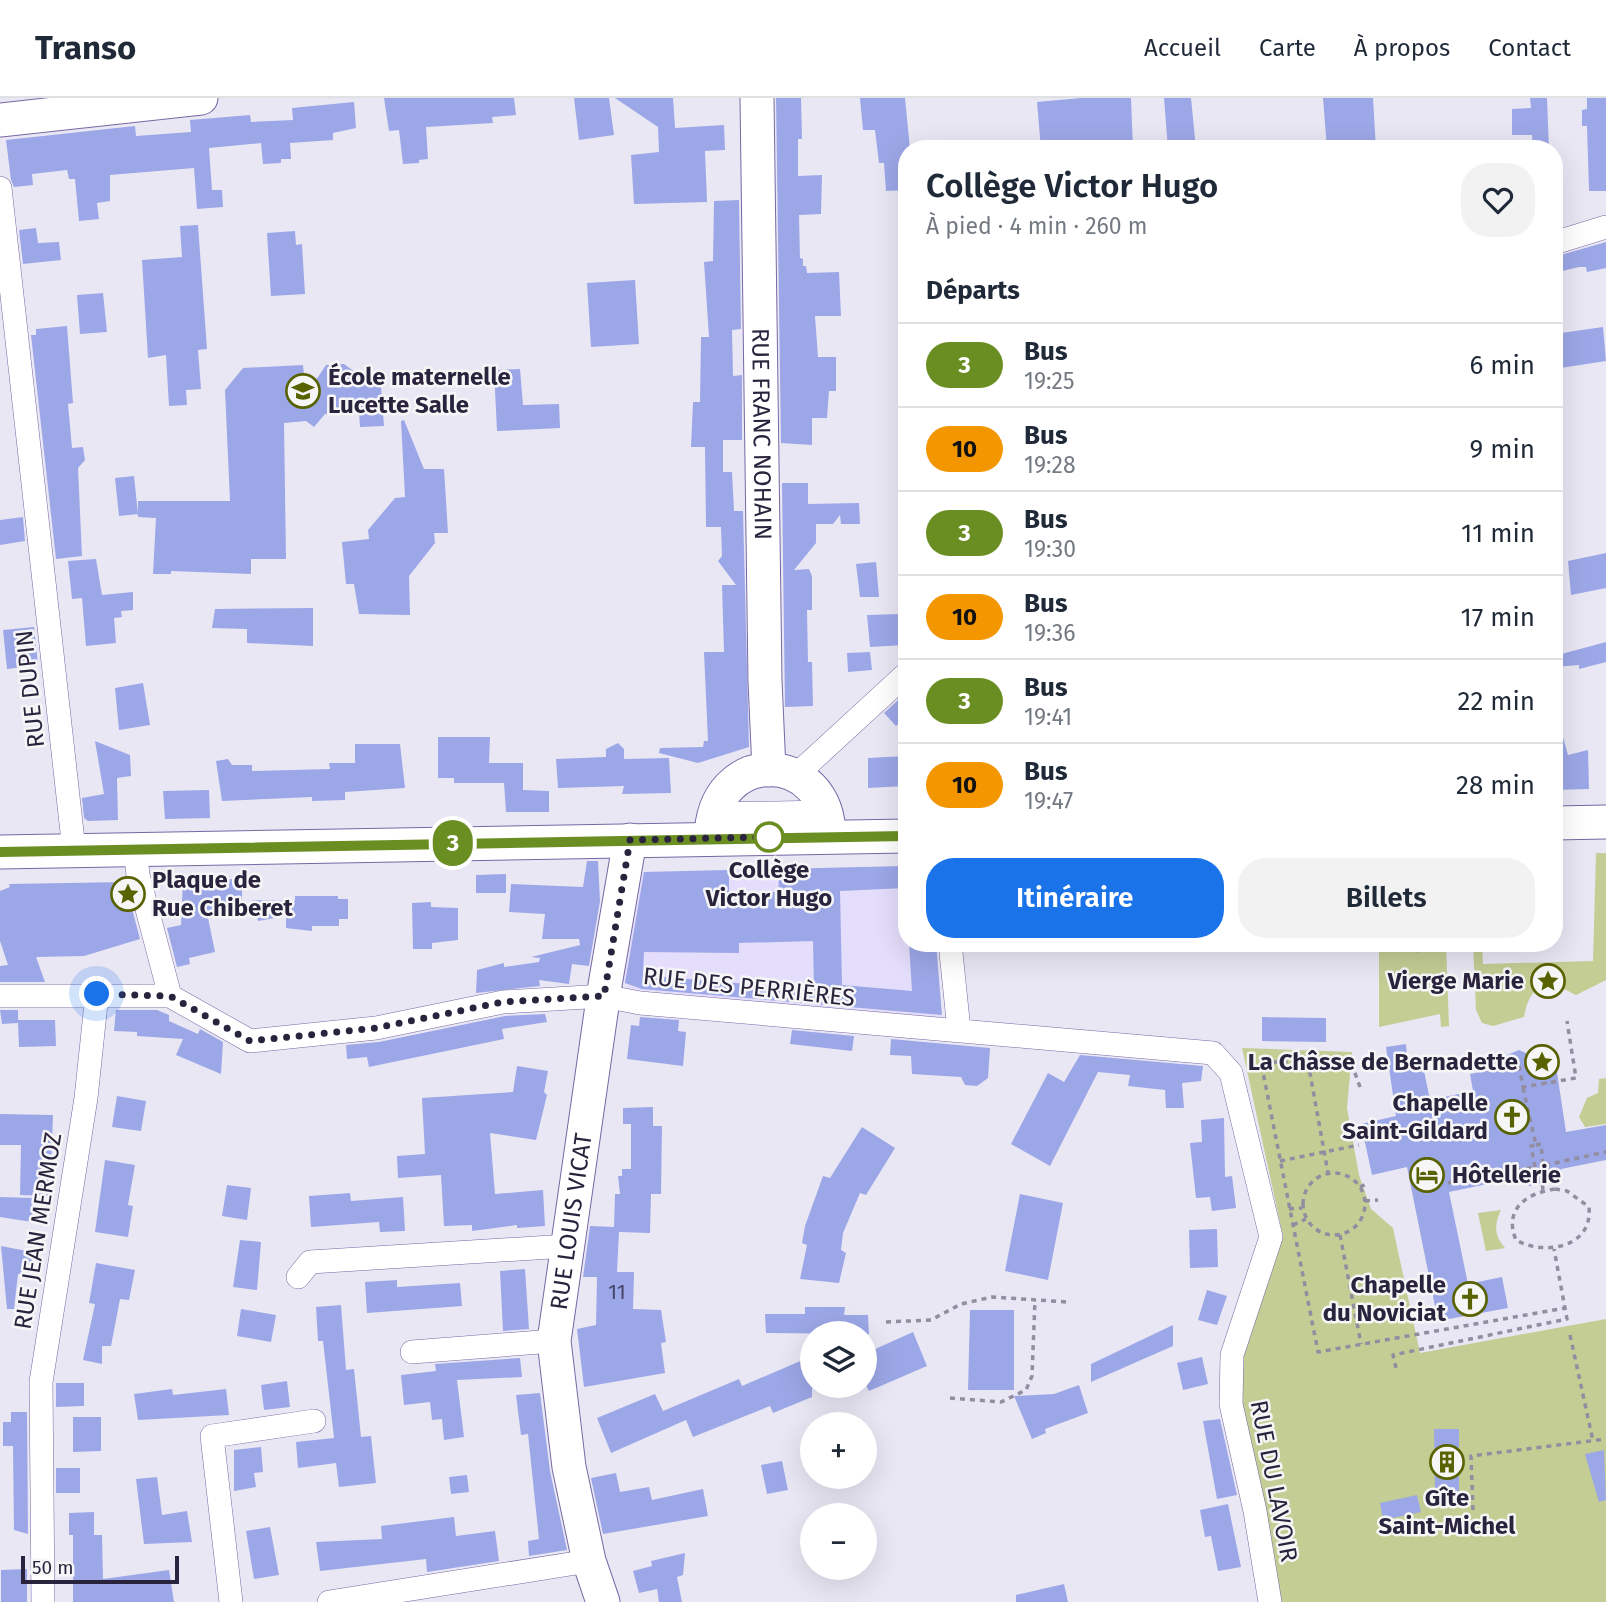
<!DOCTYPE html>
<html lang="fr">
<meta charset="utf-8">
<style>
body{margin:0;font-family:"Fira Sans",sans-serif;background:#f2f2f3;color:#1f2937;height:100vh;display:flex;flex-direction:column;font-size:26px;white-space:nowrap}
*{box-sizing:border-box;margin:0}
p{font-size:23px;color:#747a83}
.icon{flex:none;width:38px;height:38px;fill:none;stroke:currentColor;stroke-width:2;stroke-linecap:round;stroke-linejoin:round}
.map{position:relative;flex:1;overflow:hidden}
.panel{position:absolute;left:898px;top:42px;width:665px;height:812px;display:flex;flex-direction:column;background:#fff;border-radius:28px;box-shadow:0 7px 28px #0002}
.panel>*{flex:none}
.badge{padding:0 14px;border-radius:23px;font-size:24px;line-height:46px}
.tools{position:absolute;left:800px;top:1223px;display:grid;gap:14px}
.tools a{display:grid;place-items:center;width:77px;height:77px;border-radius:50%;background:#fff;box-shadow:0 7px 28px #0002;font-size:35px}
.scale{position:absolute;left:21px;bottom:18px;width:158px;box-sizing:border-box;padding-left:7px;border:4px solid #2a233d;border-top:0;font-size:19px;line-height:24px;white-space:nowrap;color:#2a233d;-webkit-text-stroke:5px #f6f6f6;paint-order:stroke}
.you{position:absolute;width:35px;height:35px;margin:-18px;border:5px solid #fff;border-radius:50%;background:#1a73e8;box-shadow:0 0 0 10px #1a73e833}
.map>.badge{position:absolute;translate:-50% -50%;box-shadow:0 0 0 4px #fff}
h2{padding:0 28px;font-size:26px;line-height:63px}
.round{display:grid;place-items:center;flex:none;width:74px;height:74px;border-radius:28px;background:#f2f2f3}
.summary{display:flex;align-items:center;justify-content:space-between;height:119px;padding:0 28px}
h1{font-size:33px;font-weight:600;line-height:52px}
.cta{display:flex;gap:14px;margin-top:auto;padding:14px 28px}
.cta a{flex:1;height:80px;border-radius:28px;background:#1a73e8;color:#fff;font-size:28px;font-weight:600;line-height:80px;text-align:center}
.cta a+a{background:#f2f2f3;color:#1f2937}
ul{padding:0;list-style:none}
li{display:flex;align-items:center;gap:21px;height:84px;padding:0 28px;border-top:2px solid #e0e1e3}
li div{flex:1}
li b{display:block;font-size:26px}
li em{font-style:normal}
li .badge{min-width:77px;font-weight:700;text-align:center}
header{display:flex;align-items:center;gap:42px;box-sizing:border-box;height:98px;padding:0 35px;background:#fff;border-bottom:2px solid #e0e1e3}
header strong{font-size:33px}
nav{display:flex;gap:38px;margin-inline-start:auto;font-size:24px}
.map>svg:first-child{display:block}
.built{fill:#e4ddfb}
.green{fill:#c3cd94}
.building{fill:#9ca7e7;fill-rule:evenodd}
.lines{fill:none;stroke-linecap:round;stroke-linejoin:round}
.street-casing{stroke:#7867a4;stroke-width:24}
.secondary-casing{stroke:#7867a4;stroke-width:35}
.path{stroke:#928da0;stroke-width:3.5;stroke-dasharray:5 5;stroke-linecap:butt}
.street{stroke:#fff;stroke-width:23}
.secondary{stroke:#fff;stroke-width:33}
.line-casing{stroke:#fff;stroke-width:16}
.line{stroke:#6b8e23;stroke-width:10}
.walk{stroke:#2a233d;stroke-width:7;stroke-dasharray:0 12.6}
.stop-dot{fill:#fff;stroke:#6b8e23;stroke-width:3.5}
.labels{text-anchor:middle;stroke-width:5;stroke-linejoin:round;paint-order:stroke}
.number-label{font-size:21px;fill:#464468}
.poi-label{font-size:24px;font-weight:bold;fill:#2a233d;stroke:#f6f6f6;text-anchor:end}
.street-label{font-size:24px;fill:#2a233d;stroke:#f6f6f6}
.stop-label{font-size:24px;font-weight:bold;fill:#2a233d;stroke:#f6f6f6}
</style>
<header>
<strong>Transo</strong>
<nav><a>Accueil</a><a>Carte</a><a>À propos</a><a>Contact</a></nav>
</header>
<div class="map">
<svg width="1606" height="1504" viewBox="0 0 1606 1504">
<rect width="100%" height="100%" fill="#eae7f5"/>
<path class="built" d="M906,768V845H937L942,922L629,891L621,881L634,801L639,800L638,774Z"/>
<path class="green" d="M1596,755H1606V882L1576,897L1552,885C1532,890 1528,900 1524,919L1493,928L1482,925L1476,912L1473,845H1482L1483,866L1593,863Z
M1379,845H1446L1449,928L1441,929L1440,916L1379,929Z
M1242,950L1352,954L1347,1010L1359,1077L1371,1111L1393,1130L1420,1255L1606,1221V1504H1277L1237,1276L1283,1138Z
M1606,980V1026L1585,1029L1579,1019L1587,1000L1598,995L1599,981Z
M1501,1112C1494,1127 1494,1137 1505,1150L1486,1153L1478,1115Z"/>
<path class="building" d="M384,0H514L516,17L492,19L493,25L426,29L428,61L419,62V65L403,66L399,32L389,33Z
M574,0H609L614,37L579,42Z
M615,0H673L675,30L724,27L725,52L705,53L707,104L634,106L631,57L659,54L658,29Z
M776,0H801L802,41H798V78L822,77L821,116L799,117L800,160L803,161V168H806L807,175L839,174L841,218H815L818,259H836V293H829L827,320H812V347L781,345Z
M860,0H905L910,51H906V92L886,93L884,65H879L875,32H863Z
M1081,0H1131L1133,51H1041L1037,4Z
M1164,0H1191L1196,51H1168Z
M1323,0H1373L1376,51H1327Z
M1530,0H1547L1549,51H1533L1532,37H1512V11L1531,10Z
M1587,0H1606V93H1589L1587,28H1582V12L1587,11Z
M354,4L356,30L333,35V42L290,45L291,61H281V65L263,66L261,45L209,50L212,92H222L223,109L197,111L194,70L110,77V103L97,105L99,121L79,123L75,81H69L67,72L32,76L33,87L14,89L11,82L6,42L135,28L136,38L191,34L190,22L250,17L251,24L293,22L292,10Z
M739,102L741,231L732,232L733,278L742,277V342H723V374H732L734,413H743L749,649L698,665L659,655L660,650L703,649L704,643H708L704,554H724L722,487H736L718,463L722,458L721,429H706L705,349H691L693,304H700L701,239H709L704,164L713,163L714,103Z
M198,127L207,251L198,252L201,291L186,292L187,307L169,308L166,257L148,260L142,162L182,159L180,128Z
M36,130L38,145L59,144L61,162L23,166L19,132Z
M295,133L296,147L302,146L305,196L271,198L267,135Z
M1606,144V170L1587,174L1586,169H1579L1554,175V159Z
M635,182L639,246L591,249L587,185Z
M103,195L107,234L80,236L77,197Z
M67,228L73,305L68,306L72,350L83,349L85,362L78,370L82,458L56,461L31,237H36V231Z
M1603,229L1606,263L1554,271V236Z
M344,266L359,277L380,276L384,328L360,329L359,313L325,316L314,329L306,323L284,325L286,461H251V476L171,473V476H153L156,420L138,419V403H230L225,292L243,270L303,267L306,297L326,267Z
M520,271L523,307L559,306L560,330L497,333L494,272Z
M404,322L424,371H444L448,435H434L435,445L409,478L410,517L359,516L354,486H346L342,444L369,441L368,432L395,400L405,399L401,323Z
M134,378L138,416L119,418L115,380Z
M782,385H808V406L859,405L860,426H841L840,417L833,426H816V445L794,472L809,471L812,478V512H807L808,564H812L813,608L785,609Z
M23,419L25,443L0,447V422Z
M1606,455V490L1571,497L1568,463Z
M96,461L102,497L133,494V512L121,513L122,519L114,520L116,545L86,548L82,500L72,501L68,463Z
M876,464L879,499H860L856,466Z
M313,510V548L247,545V531L212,530L215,511Z
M901,516L904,547L870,549L867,517Z
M34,529L38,567L7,571L3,532Z
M1606,544V564L1579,571V567L1554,569V558Z
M870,554L872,572L848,574L847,555Z
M143,585L150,627L119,632L115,590Z
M906,595V618L896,628L884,615Z
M1559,625L1568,657L1588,652L1589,691L1554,692V626Z
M438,639H490L489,665H523V692L549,693V714H506L504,685H454V680H438Z
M95,643L130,657L131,678L117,680L118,722L88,723L84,720L82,700L104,696Z
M618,645L624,651V661L669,660L671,695L622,696L624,688L558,690L556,661L606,659V651Z
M355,646H400L405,690L345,694V702L312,703V699L222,703L216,663L228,661L232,667H252V673L330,671L329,665H355Z
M906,658V688L868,690V660Z
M209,692L210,720L165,721L163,693Z
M587,763H598L600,803L589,868L572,866L569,886L539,882L540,888L476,895L477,872L504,865V869L539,864L540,860L531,859L580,847L579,841H542L545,816L509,814L511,786L583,789Z
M906,768V790L840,793L842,887L912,893L909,845H936L942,917L642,891L625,885L644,774L729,772V802L765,801L764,794H779L778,771ZM813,843L814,892L643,877L644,854L739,855V845Z
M506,776V795H476V777Z
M242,781V809H222V818L208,820L215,854L189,860L190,866L177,869L167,830L181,827L183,782Z
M125,784L140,841L84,858L36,859L45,884H0V868L8,867L0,843V793L10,789L9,786Z
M295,798H338V801H348V821H339V828H312V833L286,830V818L258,823L252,802L295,803Z
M431,804V809L458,810V842L432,845V851H413L412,805Z
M0,912H18V922H55L56,948L19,949L18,925L2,926Z
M116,912H157L169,917V923L198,936L200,931L223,944L221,976L176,957L183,941L137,938V934L114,933Z
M545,916L547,924L502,931L504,941L369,969L367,959L347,961L346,947L379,944L505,918Z
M640,919L679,922L678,933L686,934L683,968L627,961L631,927L639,928Z
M1262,919L1326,920V944L1262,943Z
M792,932L854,938L852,953L790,946Z
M891,941L990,950L988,980L977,988L965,987L961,979L912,976L911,958L890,957Z
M1406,946L1408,971L1423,968L1430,1002L1473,993L1470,976L1496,971L1490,964L1519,952L1528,956L1539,948L1551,953L1555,961L1566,1034L1606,1027V1062L1561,1071L1562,1075L1557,1077L1558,1082L1529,1088L1521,1079L1449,1094L1468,1186L1502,1179L1508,1210L1438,1223L1407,1069L1372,1077L1361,1026L1396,1018L1386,949Z
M1080,957L1203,968L1201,983L1182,985L1184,1010H1166L1165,992L1128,988L1130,977L1098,974L1050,1068L1011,1046L1048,975L1064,984Z
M517,968L548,973L544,994L547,997L536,1042L490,1035L495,1096L543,1092L545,1128L517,1130V1127L472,1133V1127L444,1128L441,1077L398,1080L397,1058L425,1056L422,1000L513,994Z
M117,998L146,1003L141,1033L112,1029Z
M653,1009V1028H662L661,1096H651L650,1135L619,1134L617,1174H634L633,1211L661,1212L666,1244L661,1245L665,1275L584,1289L577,1231L596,1227L597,1179H583L590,1128L614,1129L615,1096H620L618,1078H622V1071H631V1026H623V1010Z
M0,1016L53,1017L50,1098L20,1097L21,1047H0Z
M1224,1020L1225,1079L1232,1078L1236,1110L1212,1113L1210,1099L1196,1100L1190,1045L1202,1044L1201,1022Z
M862,1029L895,1050L866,1097L860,1095L843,1135L841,1152L846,1155L839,1185L800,1181L807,1147L802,1145L805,1128L823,1078L830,1080Z
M105,1062L135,1067L128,1107L133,1108L128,1139L95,1134Z
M227,1087L251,1090L247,1122L222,1118Z
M350,1095L351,1103L403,1099L405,1133L380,1134L379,1124L311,1129L309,1098Z
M1020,1096L1063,1105L1048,1182L1005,1173Z
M0,1099L33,1100L32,1124L0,1119Z
M1217,1131L1218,1169L1190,1170L1189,1132Z
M240,1142L261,1144L257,1192L233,1189Z
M1,1148L32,1154V1176H18L14,1211H7Z
M96,1165L135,1172L129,1202L120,1201L111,1248H102V1266L83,1262L95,1206L89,1205Z
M525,1171L529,1231L503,1233L500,1173Z
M397,1182V1189L460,1185L462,1208L367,1215L365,1184Z
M1207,1192L1227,1198L1217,1227L1198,1222Z
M341,1207L346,1272L354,1271L361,1339L371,1338L376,1385L339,1389L336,1365L298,1370L296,1344L334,1340L323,1243H318L316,1209Z
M805,1209H845L844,1217H868L869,1236L766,1235L765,1216H805Z
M241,1211L276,1217L271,1244L237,1238Z
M970,1212H1014V1292H968Z
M1173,1227V1248L1091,1284V1266Z
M913,1234L927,1268L869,1293L864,1283V1256Z
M812,1258V1299L773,1315L770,1308L693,1339L686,1322L611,1355L597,1320L655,1296L663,1313L739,1281L742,1288Z
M1202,1259L1208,1286L1183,1292L1177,1265Z
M520,1260L522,1279L457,1282L464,1339L444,1342L442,1321L432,1322L430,1304L404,1307L401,1277L436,1273L435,1266Z
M287,1283L290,1309L264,1312L261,1287Z
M56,1285H84V1308L56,1309Z
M1079,1287L1088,1315L1045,1331L1046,1335L1032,1341L1014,1298L1054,1296Z
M172,1291L173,1297L226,1291L229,1317L138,1322L134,1296Z
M540,1295L550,1373L567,1452L529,1458L528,1443L539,1441L528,1336L521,1337L516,1297Z
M11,1314H27L28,1436L14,1432L13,1348H3V1324H11Z
M73,1319H101V1353L73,1354Z
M1220,1321L1237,1397L1217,1401L1203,1323Z
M1434,1331H1459V1398L1435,1397Z
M261,1349L263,1374L254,1375L256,1389L234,1393V1352Z
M1604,1352L1606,1402L1599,1404L1585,1356Z
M782,1363L788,1392L767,1396L761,1367Z
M56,1370H80V1395H56Z
M616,1375L620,1394L649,1389L652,1402L703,1391L708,1418L603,1436L591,1380Z
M467,1377L469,1394L451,1396L449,1379Z
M157,1379L162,1417L187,1413L192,1444L144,1446L136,1381Z
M1417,1397L1421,1414L1383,1422L1380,1405Z
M1228,1406L1241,1469L1218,1473L1211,1438L1205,1439L1200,1412Z
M94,1414V1437H102L103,1481L169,1472L174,1504H73V1437H69V1415Z
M454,1419L456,1438L495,1433L499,1463L427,1474L426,1461L320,1473L316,1444L382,1441L381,1428Z
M270,1429L279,1477L254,1481L246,1433Z
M685,1455L683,1477L677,1479L682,1504H659L657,1491L639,1495L633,1473L652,1468L651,1463Z
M27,1471V1504H1V1472Z
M1064,1486L1068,1504H1016V1497Z"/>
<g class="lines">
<g class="street-casing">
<path id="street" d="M0,90L74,752
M1554,145L1606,129
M795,678L906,576
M713,716L827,714
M135,751L138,777L170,898
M950,845L959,932
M0,898H170L250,943L376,930L503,904L604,898L640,905L1213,955L1231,975L1271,1139L1232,1257L1231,1306L1255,1413L1270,1504
M298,1179L310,1164L567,1148
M412,1254L554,1243
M43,1504L41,1284L86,1000L97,896
M231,1504L212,1338L314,1323
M329,1504L589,1463"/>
</g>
<g class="secondary-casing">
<g id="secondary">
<path id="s1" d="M757,0L765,583L769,672"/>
<path d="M0,22L201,0"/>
<path d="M1554,725L1606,724"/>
<path d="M711,741C712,646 829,652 829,738"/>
<path d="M0,754L906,738"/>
<path id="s2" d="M603,1504L589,1463L569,1369L554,1243L605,887L630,742"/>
</g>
</g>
<path class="path" d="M1414,845L1415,853L1461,847
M1308,964L1328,1075
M1539,965L1519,968L1523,989L1576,980L1567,923
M1542,965L1546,986
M1360,989L1351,964H1261L1318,1254L1565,1210
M1523,990L1536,1047L1531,1048L1535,1069L1541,1068L1543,1093
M1536,1047L1541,1046L1543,1068
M1280,1063L1359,1047
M1545,1067L1606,1054
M1303 1106a31 31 0 1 1 62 0a31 31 0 1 1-62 0Z
M1448,1085L1535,1069
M1360,1089L1369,1085
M1555,1091L1567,1093L1589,1109C1593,1150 1544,1158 1516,1142C1503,1111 1527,1095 1555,1091Z
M1365,1103L1378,1102
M1289,1111L1302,1110
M1293,1127L1306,1121
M1340,1137L1361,1246
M886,1224L931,1222L961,1206L992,1199L1067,1204
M1570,1237L1593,1343
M1396,1270L1393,1257L1567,1221L1554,1151
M950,1300L1001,1304L1026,1292L1032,1278L1035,1202
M1473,1412L1471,1358L1606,1341"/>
<use href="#street" class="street"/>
<use href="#secondary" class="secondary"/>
</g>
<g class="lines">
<g class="line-casing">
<path id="line" d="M0,754L906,738"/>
</g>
<use href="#line" class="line"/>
<path class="walk" d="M97,896L170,898L250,943L376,930L503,904L604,898L630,742L769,739"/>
</g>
<defs>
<g id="school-ring" transform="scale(1.75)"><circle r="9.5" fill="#f6f6f6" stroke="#596200" stroke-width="1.5"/><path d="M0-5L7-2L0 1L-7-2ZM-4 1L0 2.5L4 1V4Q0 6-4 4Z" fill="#596200"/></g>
<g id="sight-ring" transform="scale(1.75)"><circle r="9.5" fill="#f6f6f6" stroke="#596200" stroke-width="1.5"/><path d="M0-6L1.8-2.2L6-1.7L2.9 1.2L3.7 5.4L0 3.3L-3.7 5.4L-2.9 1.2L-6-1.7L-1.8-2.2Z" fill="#596200"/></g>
<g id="church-ring" transform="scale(1.75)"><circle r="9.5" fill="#f6f6f6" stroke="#596200" stroke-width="1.5"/><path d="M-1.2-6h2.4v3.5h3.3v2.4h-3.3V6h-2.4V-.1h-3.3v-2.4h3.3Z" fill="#596200"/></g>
<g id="hotel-ring" transform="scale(1.75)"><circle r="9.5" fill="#f6f6f6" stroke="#596200" stroke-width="1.5"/><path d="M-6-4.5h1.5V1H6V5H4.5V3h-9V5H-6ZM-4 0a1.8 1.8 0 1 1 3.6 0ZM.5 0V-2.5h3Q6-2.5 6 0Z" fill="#596200"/></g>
<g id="building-ring" transform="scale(1.75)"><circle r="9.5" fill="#f6f6f6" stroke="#596200" stroke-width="1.5"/><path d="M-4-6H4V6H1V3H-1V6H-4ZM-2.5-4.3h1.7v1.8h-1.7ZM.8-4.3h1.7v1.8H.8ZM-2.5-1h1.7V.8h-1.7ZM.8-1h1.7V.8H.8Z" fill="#596200"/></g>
</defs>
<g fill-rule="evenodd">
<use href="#school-ring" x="303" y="293"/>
<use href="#sight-ring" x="128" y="796"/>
<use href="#sight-ring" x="1548" y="883"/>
<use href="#sight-ring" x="1542" y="964"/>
<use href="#church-ring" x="1512" y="1019"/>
<use href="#hotel-ring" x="1427" y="1077"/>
<use href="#church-ring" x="1470" y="1201"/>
<use href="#building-ring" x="1447" y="1364"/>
</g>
<circle class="stop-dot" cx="769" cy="739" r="14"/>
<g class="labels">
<g class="number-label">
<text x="617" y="1201">11</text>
</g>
<g class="poi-label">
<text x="328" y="287" text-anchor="start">École maternelle<tspan x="328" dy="28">Lucette Salle</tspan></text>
<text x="152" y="790" text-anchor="start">Plaque de<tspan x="152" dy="28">Rue Chiberet</tspan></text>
<text x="1524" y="891">Vierge Marie</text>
<text x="1518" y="972">La Châsse de Bernadette</text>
<text x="1488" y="1013">Chapelle<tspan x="1488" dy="28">Saint-Gildard</tspan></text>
<text x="1452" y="1085" text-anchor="start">Hôtellerie</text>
<text x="1446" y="1195">Chapelle<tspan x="1446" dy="28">du Noviciat</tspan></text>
<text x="1447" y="1408" text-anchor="middle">Gîte<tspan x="1447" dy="28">Saint-Michel</tspan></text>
</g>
<g class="street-label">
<text dy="8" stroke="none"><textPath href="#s1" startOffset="336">RUE FRANC NOHAIN</textPath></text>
<text transform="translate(30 591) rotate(-96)" y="8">RUE DUPIN</text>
<text transform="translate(749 889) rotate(6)" y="8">RUE DES PERRIÈRES</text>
<text dy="8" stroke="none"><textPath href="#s2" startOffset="387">RUE LOUIS VICAT</textPath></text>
<text transform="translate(38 1133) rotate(-81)" y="8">RUE JEAN MERMOZ</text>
<text transform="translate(1274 1383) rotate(79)" y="8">RUE DU LAVOIR</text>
</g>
<g class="stop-label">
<text x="769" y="780">Collège<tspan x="769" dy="28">Victor Hugo</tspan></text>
</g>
</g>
</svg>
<div class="tools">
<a><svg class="icon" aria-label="layers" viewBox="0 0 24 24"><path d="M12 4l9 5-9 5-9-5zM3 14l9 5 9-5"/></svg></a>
<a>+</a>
<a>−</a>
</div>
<div class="scale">50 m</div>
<div class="you" style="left:97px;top:896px"></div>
<b class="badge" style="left:453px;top:745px;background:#6b8e23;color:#fff">3</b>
<section class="panel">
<div class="summary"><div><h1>Collège Victor Hugo</h1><p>À pied · 4 min · 260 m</p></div><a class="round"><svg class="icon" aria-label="heart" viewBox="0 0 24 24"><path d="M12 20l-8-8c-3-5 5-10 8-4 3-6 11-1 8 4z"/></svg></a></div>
<h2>Départs</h2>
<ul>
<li><span class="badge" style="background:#6b8e23;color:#fff">3</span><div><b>Bus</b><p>19:25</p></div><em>6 min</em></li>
<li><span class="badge" style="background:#f49600;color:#111">10</span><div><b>Bus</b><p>19:28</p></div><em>9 min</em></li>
<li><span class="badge" style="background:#6b8e23;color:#fff">3</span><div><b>Bus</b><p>19:30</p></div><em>11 min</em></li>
<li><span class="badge" style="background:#f49600;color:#111">10</span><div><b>Bus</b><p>19:36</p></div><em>17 min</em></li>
<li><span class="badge" style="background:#6b8e23;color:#fff">3</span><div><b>Bus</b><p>19:41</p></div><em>22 min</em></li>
<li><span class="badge" style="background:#f49600;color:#111">10</span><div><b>Bus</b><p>19:47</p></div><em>28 min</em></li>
</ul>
<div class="cta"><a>Itinéraire</a><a>Billets</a></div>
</section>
</div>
